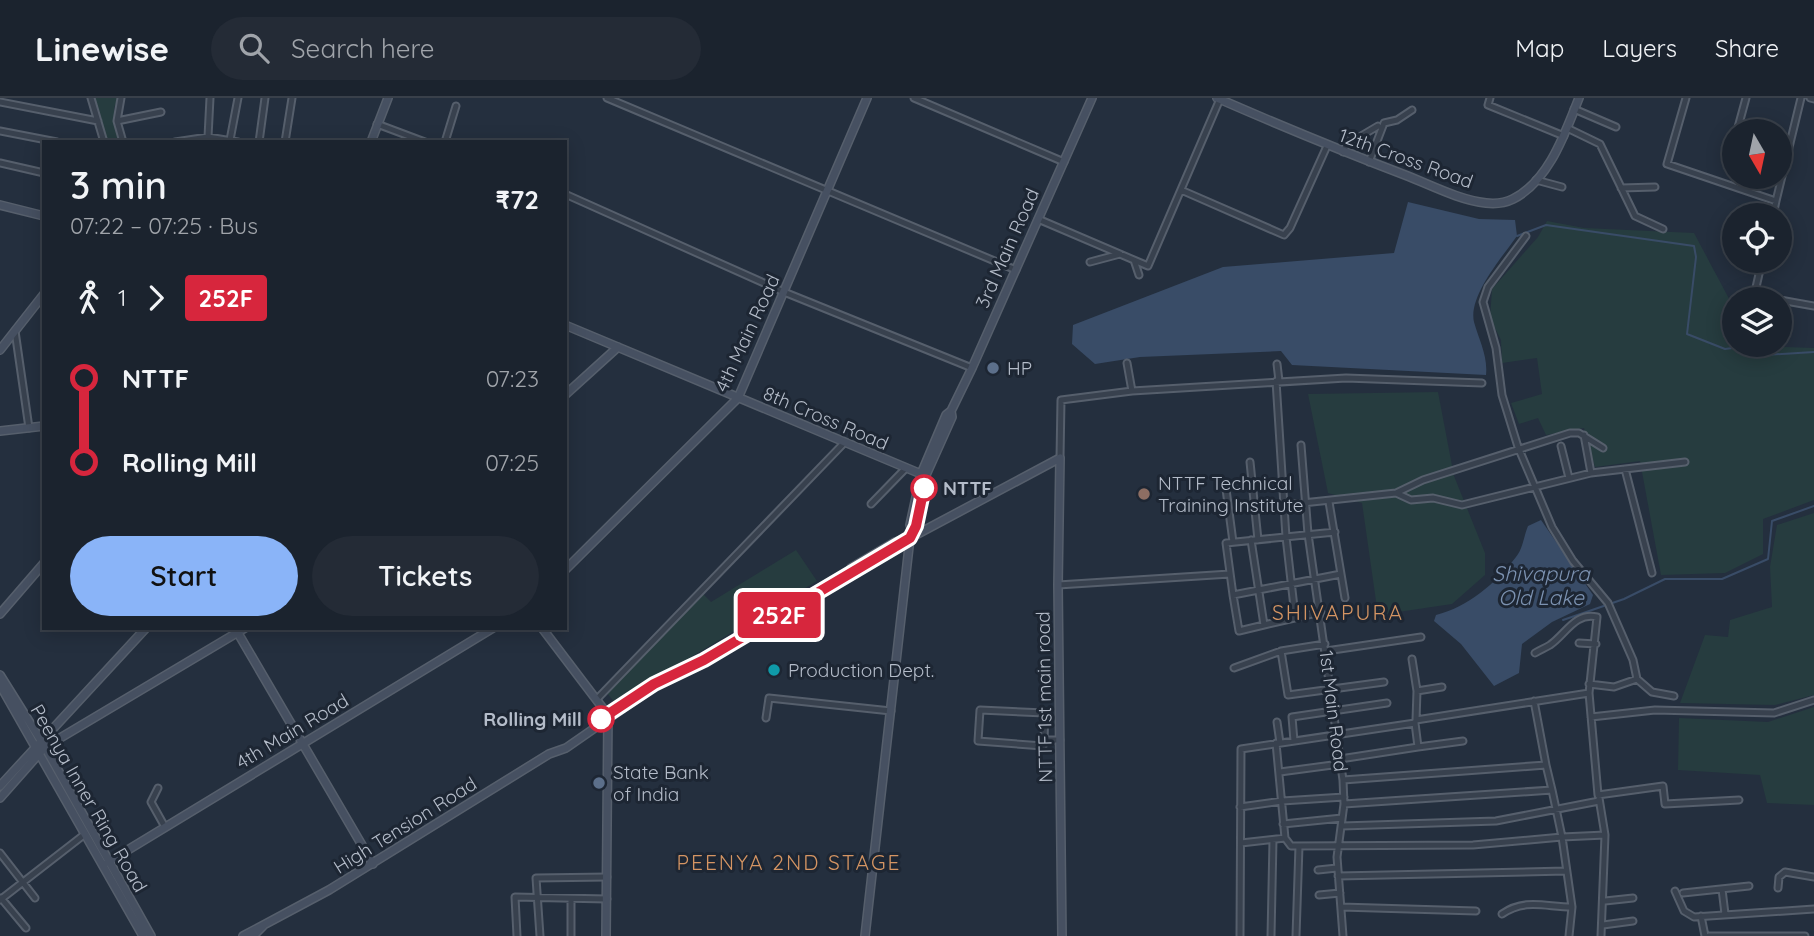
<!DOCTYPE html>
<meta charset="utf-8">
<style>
body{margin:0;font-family:Quicksand,sans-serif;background:#242b36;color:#f1f3f6;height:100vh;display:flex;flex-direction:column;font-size:26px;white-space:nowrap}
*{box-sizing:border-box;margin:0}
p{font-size:23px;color:#a0a4aa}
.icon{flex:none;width:38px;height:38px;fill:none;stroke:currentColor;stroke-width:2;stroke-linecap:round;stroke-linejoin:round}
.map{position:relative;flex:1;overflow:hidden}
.sheet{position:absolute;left:42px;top:42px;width:525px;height:490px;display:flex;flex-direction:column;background:#1b232e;border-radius:0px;box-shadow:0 4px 18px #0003,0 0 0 2px #39404a}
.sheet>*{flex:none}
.badge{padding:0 14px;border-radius:5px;font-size:24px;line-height:46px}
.needle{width:46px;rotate:171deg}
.buttons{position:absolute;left:1722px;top:21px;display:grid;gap:14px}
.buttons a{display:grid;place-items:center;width:70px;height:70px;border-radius:50%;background:#1b232e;box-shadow:0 4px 18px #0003,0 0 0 2px #39404a;font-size:35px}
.map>.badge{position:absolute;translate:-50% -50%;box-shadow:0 0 0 4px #fff}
.legs{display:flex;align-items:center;gap:10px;height:77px;padding:0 28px;font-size:23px}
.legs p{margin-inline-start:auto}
.headline{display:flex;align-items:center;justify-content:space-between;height:119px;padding:0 28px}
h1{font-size:38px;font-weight:600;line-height:52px}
.button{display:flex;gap:14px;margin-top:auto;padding:14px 28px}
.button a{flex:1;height:80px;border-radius:42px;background:#8ab4f8;color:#111;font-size:28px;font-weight:600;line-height:80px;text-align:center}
.button a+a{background:#242b36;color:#f1f3f6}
ul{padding:0 28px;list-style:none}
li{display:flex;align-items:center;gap:24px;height:84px;font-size:26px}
li i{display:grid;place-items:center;width:10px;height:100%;margin:0 9px;background:currentColor}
li i::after{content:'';width:18px;height:18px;margin:-9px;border:5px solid;border-radius:50%;background:#1b232e}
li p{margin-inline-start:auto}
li:first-child i{background:linear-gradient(#0000 50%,currentColor 0)}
li:last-child i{background:linear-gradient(currentColor 50%,#0000 0)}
header{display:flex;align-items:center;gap:42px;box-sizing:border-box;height:98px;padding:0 35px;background:#1b232e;border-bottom:2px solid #39404a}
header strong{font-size:33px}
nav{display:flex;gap:38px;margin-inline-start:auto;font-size:24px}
.search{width:490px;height:63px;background:#242b36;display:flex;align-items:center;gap:18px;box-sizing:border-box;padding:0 24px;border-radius:38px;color:#a0a4aa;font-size:26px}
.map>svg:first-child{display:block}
.green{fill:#263c3f}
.water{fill:#394c67}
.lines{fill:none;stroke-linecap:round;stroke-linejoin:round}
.stream{stroke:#394c67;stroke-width:2}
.street-casing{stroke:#565f6c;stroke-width:9}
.secondary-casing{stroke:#565f6c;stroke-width:10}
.street{stroke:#38414e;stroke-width:5}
.secondary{stroke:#465061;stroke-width:7}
.line-1-casing{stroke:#fff;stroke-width:16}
.line-1{stroke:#d7263d;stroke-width:10}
.service-dot{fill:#5c6f8a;stroke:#1d2633;stroke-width:2.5}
.stop-1-dot{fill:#fff;stroke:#d7263d;stroke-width:3.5}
.education-dot{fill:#8d6e63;stroke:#1d2633;stroke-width:2.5}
.culture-dot{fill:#0f9aa8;stroke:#1d2633;stroke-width:2.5}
.labels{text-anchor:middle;stroke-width:6;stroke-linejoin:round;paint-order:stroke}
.street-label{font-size:19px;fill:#b4bcc9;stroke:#1d2633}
.poi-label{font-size:19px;fill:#b4bcc9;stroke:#1d2633;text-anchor:start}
.stop-label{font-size:19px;font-weight:bold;fill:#b4bcc9;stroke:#1d2633;text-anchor:start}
.water-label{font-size:21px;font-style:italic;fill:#7c92b1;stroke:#1d2633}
.neighbourhood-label{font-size:21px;letter-spacing:2px;fill:#d59563;stroke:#1d2633}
</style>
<header>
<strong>Linewise</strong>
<div class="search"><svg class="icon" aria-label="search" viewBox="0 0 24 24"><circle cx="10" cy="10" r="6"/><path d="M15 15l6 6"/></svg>Search here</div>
<nav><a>Map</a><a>Layers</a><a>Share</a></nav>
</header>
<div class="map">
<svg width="1814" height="838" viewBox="0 0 1814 838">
<rect width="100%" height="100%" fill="#242f3e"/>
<path class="green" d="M95,0H118L114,10L118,44H106Z
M1547,123L1584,130L1694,135L1734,210V247L1814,250V402L1763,421V456L1725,475L1661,477L1640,363L1595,369L1584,330L1546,337L1538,320L1519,326L1511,305L1542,296L1537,260L1502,265L1501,242L1490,220L1492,191L1538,139Z
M1438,294L1454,378L1485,455V477L1452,506L1378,517L1362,405L1328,395L1308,296Z
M1814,415V597L1775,607L1680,605L1705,537L1728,539L1730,522L1772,509L1770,469L1777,427Z
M796,452L817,483L615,605L607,595L703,496L711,504Z
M1814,609V707L1767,705L1760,677L1678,672L1679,620L1768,624Z"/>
<path class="water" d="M1408,104L1479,121L1515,122L1517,138C1503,158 1468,198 1474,224C1479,242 1488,258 1486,277L1292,267L1281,253L1140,259L1095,266L1072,246L1073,227L1223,169L1394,155Z
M1541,422L1593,497L1590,506L1552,524L1522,546L1519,575L1494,588L1461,546L1434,523L1436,517C1468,509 1496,485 1516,459C1523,451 1524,437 1528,428Z"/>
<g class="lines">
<path class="stream" d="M1517,138L1546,127L1694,148L1696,159L1687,236L1725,251L1740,249L1764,257L1814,254
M1563,522L1624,501L1665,481H1722L1768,461L1772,423L1814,408"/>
<g class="street-casing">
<path id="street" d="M91,0L104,44
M121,0L117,23L123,44
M607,0L1016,172
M914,0L1064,64
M1490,0L1488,7L1564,38
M1686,0L1667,66L1776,103L1801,0
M1810,0L1814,1
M0,4L98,23
M1574,11L1616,29
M117,23L161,14
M377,26L425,44
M1567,30L1600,46L1635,118L1663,131
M0,33L57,44
M1737,33L1746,0
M208,39L210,0
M230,42L238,0
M175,44L208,39L238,44
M259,44L265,0
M285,44L292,0
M445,44L456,8
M1343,54L1349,41H1356L1378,28
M1369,64L1384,25L1397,22L1412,12
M0,65L44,75
M1728,68L1734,44
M1536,82L1562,89
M1621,90L1655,89
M1181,92L1284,137L1290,130L1327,48
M565,96L784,194L972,270
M1773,117L1776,103
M1038,121L1148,168L1220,1
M1526,138L1488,189L1483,204L1496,250L1502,297L1518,349L1552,429L1573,463L1608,505L1633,562L1637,581L1652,594L1674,598
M1134,162L1139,177
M1762,163L1754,198L1775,201
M1090,164L1120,156
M1780,202L1814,208
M15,233L29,330
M1127,265L1132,293
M1277,266L1279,283
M1276,283L1286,439L1295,518
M1584,337L1591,375
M1301,347L1308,436L1343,682L1344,706L1337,759L1343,838
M1561,348L1569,380
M1060,360L1061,302L1132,293L1346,280L1482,285
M1250,364L1258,442
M1625,371L1652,475
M1226,391L1233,444
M1396,395L1423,382L1570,335H1579L1603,350
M1329,404L1345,500
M871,406L906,370
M1284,407L1396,395L1411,402L1433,400L1462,407L1591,375L1685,364
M1335,434L1226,445L1233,497L1341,476
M1251,442L1264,527L1321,514
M1058,487L1230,476
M1233,497L1239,533L1264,527
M1579,545L1596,546
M1325,546L1281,553L1288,597L1384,584
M1326,553L1421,539
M1535,555C1540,552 1545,550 1550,547C1566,536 1575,514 1597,519L1589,595L1598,697L1663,688L1665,706L1739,702
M1412,561L1417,593L1416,622
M1234,570L1281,553
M1589,586L1614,589L1637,581
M1417,593L1442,589
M597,601L844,345
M1591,619L1655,612L1774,615L1814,602
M766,620L769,600L891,613
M1277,624L1280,645
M1044,642L1043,648L978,643L980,612L1045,615L1044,642H1060
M1294,643L1292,619L1387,605
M1276,645L1285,740L1291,748L1473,747L1562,739L1552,692
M1418,649L1463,643
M1340,661L1418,649L1415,625
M1280,674L1340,666
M1343,682L1546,667L1534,603
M158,690L151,704L165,729
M1599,700L1605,737L1601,838
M1344,706L1552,692L1546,667
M1240,709L1282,703L1344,699
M1283,726L1342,720
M1342,728L1496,723L1599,703
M1241,745L1285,740
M0,755L35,800
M1318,772L1337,770
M1338,778L1566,773
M1778,790L1779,779L1785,774L1814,779
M1722,791L1725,816
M1675,793L1684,813L1694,819L1814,811
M1683,795L1749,788
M1319,797L1340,795
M1,800L26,830
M571,801V838
M0,802L85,736
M1605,803L1633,800
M1341,809L1476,813
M1502,816C1525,800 1546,809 1572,809
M1701,818L1705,838
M1603,827L1633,823
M517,838L515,799L607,801
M540,838L536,780L607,779
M1240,838L1241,651L1415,625L1416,622L1589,595
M1271,838L1273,742
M1296,838L1299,748
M1569,838L1572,809L1562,739L1605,737
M1709,838H1805"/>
</g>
<g class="secondary-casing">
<path id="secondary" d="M1217,0C1279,27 1342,53 1405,77C1431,87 1459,102 1486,105C1495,106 1505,105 1513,101C1549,83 1565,35 1579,0
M371,44L388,0
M0,107L44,118
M565,227L921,376
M0,252L44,196
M565,297L618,249
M0,333L44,328
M912,431L910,427L921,376L946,317L951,313L972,270L1092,0
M565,472L738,300L867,0
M850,474L851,470L895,444L910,440L1060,360L1058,487L1062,838
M0,516L44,465
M235,530L373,766
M542,530L608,617L606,838
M0,577L45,649L151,838
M0,587L143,838
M605,619L654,587L703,562L897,449L899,444
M0,688L146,530
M0,700L45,649L245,530
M108,764L493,530
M243,838L329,792L549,656L566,650L661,584
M253,838L263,828
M865,838L910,440L916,428L926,377L952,319L951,313"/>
</g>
<use href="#street" class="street"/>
<use href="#secondary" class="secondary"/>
</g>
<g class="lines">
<g class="line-1-casing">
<path id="line-1" d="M601,621L654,586L704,562L910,440L916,428L924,390"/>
</g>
<use href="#line-1" class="line-1"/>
</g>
<g class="service-dot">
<circle cx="993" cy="270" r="7"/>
<circle cx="599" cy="685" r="7"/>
</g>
<g class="stop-1-dot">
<circle cx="924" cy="390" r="12"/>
<circle cx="601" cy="621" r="12"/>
</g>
<circle class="education-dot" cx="1144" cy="396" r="7"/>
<circle class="culture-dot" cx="774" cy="572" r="7"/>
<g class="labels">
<g class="street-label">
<text transform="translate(1406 60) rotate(20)" y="7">12th Cross Road</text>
<text transform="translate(1007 150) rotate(-66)" y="7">3rd Main Road</text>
<text transform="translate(747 235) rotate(-65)" y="7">4th Main Road</text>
<text transform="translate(826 320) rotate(23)" y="7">8th Cross Road</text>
<text transform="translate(1044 599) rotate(-91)" y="7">NTTF 1st main road</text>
<text transform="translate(1334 613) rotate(83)" y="7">1st Main Road</text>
<text transform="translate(292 633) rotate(-31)" y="7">4th Main Road</text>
<text transform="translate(89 700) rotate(60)" y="7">Peenya Inner Ring Road</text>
<text transform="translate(405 727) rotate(-32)" y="7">High Tension Road</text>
</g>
<g class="poi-label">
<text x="1007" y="277">HP</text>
<text x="1158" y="392">NTTF Technical<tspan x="1158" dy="22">Training Institute</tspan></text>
<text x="788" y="579">Production Dept.</text>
<text x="613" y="681">State Bank<tspan x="613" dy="22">of India</tspan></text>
</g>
<g class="stop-label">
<text x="943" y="397">NTTF</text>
<text x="582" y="628" text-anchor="end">Rolling Mill</text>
</g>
<g class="water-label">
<text x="1541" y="483">Shivapura<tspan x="1541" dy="24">Old Lake</tspan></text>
</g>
<g class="neighbourhood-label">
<text x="1338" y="522">SHIVAPURA</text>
<text x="789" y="772">PEENYA 2ND STAGE</text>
</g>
</g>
</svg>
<div class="buttons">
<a><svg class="needle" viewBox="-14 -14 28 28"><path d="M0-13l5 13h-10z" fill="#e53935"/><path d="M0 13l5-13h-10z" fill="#a0a4aa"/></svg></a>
<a><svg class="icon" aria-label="locate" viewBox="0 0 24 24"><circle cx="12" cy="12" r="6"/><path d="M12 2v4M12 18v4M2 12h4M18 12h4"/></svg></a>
<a><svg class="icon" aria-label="layers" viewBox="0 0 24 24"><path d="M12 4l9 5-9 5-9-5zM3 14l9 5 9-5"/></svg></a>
</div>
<b class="badge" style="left:779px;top:517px;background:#d7263d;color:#fff">252F</b>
<section class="sheet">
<div class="headline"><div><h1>3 min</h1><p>07:22 – 07:25 · Bus</p></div><b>₹72</b></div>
<div class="legs"><svg class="icon" aria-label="walk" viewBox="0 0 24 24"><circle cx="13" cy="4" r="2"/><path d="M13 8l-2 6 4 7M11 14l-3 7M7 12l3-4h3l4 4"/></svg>1<svg class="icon" aria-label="forward" viewBox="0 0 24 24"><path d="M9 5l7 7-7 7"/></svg><b class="badge" style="background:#d7263d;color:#fff">252F</b></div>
<ul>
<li><i style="color:#d7263d"></i><b>NTTF</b><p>07:23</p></li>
<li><i style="color:#d7263d"></i><b>Rolling Mill</b><p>07:25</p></li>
</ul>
<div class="button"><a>Start</a><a>Tickets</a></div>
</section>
</div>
